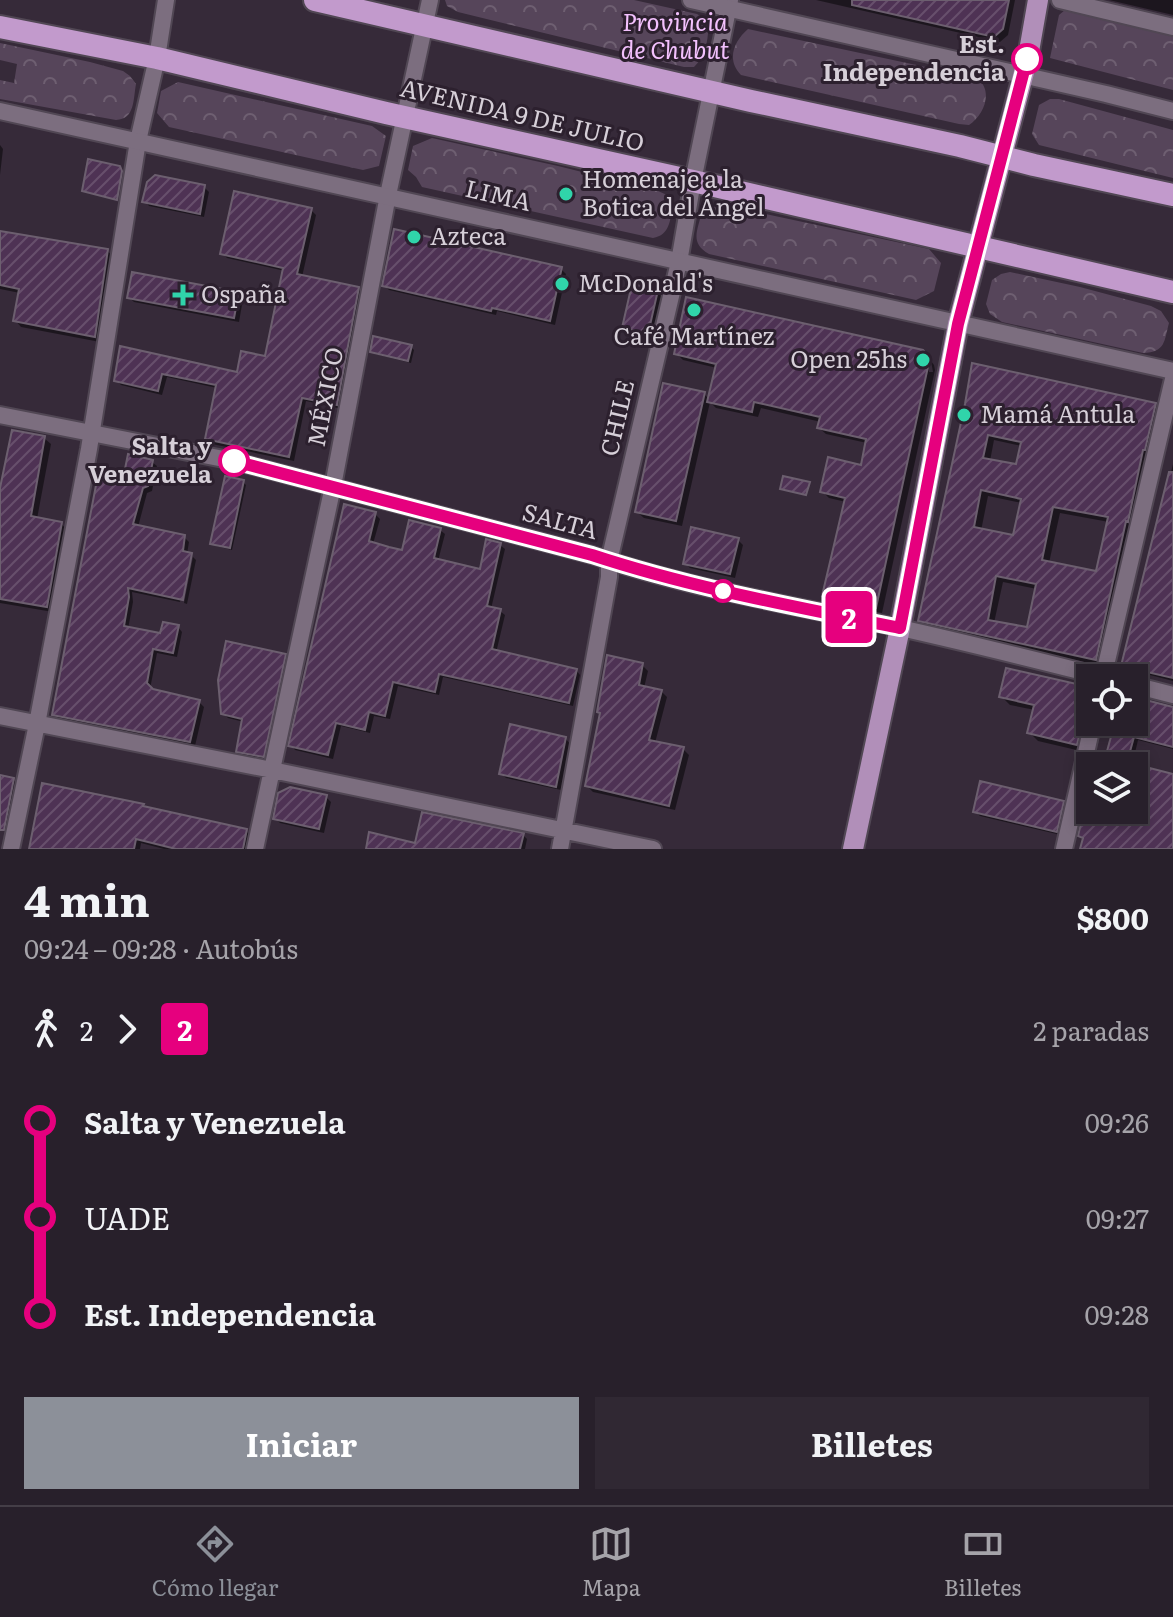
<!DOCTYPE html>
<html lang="es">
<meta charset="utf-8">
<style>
body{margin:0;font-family:Literata,serif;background:#302833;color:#f1f3f6;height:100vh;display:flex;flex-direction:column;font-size:30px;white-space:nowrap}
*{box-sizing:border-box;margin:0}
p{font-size:26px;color:#a5a3a9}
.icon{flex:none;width:44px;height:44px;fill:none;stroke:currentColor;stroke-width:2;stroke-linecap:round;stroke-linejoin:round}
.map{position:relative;height:849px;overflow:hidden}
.sheet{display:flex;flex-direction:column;background:#28202b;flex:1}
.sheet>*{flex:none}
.badge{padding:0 16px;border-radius:6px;font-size:28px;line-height:52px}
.fabs{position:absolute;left:1076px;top:664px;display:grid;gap:16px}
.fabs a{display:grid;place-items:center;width:72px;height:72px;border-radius:0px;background:#28202b;box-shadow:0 4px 12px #0003,0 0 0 2px #443e47;font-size:40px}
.map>.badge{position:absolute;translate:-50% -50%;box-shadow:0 0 0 4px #fff}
.legs{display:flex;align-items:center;gap:12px;height:88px;padding:0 24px;font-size:26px}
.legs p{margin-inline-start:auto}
.head{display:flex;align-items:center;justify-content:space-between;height:136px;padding:0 24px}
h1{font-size:44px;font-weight:700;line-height:60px}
.button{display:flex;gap:16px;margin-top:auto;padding:16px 24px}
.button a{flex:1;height:92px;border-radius:0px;background:#8c9099;color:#fff;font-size:32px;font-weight:700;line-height:92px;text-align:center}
.button a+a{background:#302833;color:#f1f3f6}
ul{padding:0 24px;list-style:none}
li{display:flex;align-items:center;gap:28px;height:96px;font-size:30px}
li i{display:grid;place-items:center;width:12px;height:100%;margin:0 10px;background:currentColor}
li i::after{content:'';width:20px;height:20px;margin:-10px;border:6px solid;border-radius:50%;background:#28202b}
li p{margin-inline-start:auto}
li:first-child i{background:linear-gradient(#0000 50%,currentColor 0)}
li:last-child i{background:linear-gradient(currentColor 50%,#0000 0)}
.dock{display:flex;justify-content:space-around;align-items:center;height:112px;border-top:2px solid #443e47;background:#28202b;font-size:22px;color:#a5a3a9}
.dock a{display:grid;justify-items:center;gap:4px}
.dock .current{color:#8c9099}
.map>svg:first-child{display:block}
.park{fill:url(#park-crowns)}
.shadow{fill:#0007;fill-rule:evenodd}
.building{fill:url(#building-hatch);stroke:#6c5f6f;stroke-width:2;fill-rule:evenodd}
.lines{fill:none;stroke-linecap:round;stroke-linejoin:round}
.minor-casing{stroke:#514754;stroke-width:20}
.tertiary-casing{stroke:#514754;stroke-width:20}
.primary-casing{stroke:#514754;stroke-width:24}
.trunk-casing{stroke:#514754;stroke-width:26}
.minor{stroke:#7c6e7f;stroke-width:16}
.tertiary{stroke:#7c6e7f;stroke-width:16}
.primary{stroke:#b18fb9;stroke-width:20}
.trunk{stroke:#c29acc;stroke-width:22}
.line-1-casing{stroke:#fff;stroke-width:18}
.line-1{stroke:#e6007e;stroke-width:12}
.stop-1-dot{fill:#fff;stroke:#e6007e;stroke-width:4}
.poi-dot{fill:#30d4aa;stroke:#2c202e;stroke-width:3}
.labels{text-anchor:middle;stroke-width:6;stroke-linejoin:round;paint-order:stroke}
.park-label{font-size:24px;font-style:italic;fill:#f3c1fe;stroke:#2c202e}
.stop-label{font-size:24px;font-weight:bold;fill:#d6cfd8;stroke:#2c202e;text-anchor:end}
.street-label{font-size:24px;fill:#d6cfd8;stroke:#2c202e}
.poi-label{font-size:24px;fill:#d6cfd8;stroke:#2c202e;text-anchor:start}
</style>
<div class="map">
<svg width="1173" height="849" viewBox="0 0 1173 849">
<defs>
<pattern id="park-crowns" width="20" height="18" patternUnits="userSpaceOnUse" patternTransform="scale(2)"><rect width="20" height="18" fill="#56455a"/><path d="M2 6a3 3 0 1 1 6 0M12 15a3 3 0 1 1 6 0" fill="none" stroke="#6e5f71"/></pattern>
<pattern id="building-hatch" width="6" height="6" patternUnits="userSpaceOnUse" patternTransform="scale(2)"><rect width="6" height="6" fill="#4e3254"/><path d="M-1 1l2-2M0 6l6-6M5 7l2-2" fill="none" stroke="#674f6c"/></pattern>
</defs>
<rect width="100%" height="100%" fill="#362a39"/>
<path class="park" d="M445,0H634L697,14L708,21C709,39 706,55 694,67H684L458,12L447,6Z
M1065,10L1173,36V90L1050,58L1059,15Z
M748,29L977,78C994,91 984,115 969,125L959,124L741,75C726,60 734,41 748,29Z
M0,43L90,62L123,71L130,76L136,84C133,100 135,119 116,120L0,99V80L14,83L17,64L0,60Z
M178,82L372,126L386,136L379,166L363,170L169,127L157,113L161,91Z
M1050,99H1059L1173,130V178L1039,145L1032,134L1039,105Z
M432,138L558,166L658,191L667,195L673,205C670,220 670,235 653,238L422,187L416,177L408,170L413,146Z
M719,204L929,249L941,263L934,291L916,300L709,254C689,243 698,230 702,211Z
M1010,272L1080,287L1151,306L1161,311L1169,323C1164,341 1166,352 1143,353L1002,322L990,314L986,304L992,280L1001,274Z"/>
<path class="shadow" d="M816,0H1015L1008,35L1000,42Z
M1109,0H1173V15Z
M0,145L3,149L0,175Z
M204,187L209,192L204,217L149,206L145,201Z
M311,210L316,215L302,277L358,289L363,294L342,409L306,401L294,461L212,444L207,439L217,388L167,377L162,395L121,385L116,380L122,349L238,374L266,359L285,271L227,258L222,253Z
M0,233L107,251L114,257L100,342L21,327L15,320L20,293L0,289Z
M561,269L566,274L555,325L497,311L496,315L389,290L384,285Z
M657,292L664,299L655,340L631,334L624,327Z
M238,294L243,299L239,322L134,302L129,297Z
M411,347L414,350L411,363L375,354L372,351Z
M676,353L926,356L929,372H933L931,361L934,365L935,370L882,613L831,602L824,595L846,502L829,498L822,491L862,467L867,443L826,434L819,428L821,422L761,408L758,417L716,408L710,402L682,526L644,518L637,512L704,394L710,400L717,368L683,360Z
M967,405H1155L1162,412L1102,666L927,627L920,620ZM994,440L1022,446L1017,467L990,461ZM988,496L1022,503L1015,538L981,531ZM1060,513L1109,522L1098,574L1049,563ZM1003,582L1037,589L1029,630L994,623Z
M44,438L51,444L37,519L61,524L68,530L53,612L0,603V498Z
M152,462L157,466L152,491L147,493L138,527L184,537L189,542L187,554L189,555L180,602L132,592L133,602L128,629L162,636L178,627L182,632L177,657L157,653L150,689L199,702L204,707L195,746L59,719L54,714L123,487Z
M1173,464V681L1127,669L1123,665Z
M243,482L246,485L232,550L216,546L213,543Z
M375,514L380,519L373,544L404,552L440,530L445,534L438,561L481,571L500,545L505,549L491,609L500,611L505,615L496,653L576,670L580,675L573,706L443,677L439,695L398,686L390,719L374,716L370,733L341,726L333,759L295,750L291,745Z
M738,540L743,545L735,578L690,568L685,563Z
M193,557L196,560L187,604L184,603Z
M285,656L289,660L268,760L242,755L238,751L244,722L228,718L223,713Z
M642,665L648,671L644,688L661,691L667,697L655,743L683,749L689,755L675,810L593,792L587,786L602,714Z
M1090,689V722L1085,752L1038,741L1030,733L1035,710L1010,705L1001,696Z
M1134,699L1173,709V749L1138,740L1132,766H1133H1104L1116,722H1134Z
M566,739L570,744L561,790L506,778L501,773Z
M0,777L13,780L19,785L9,830L0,828Z
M326,797L331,802L324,833L280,823L275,818Z
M1063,803L1068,807L1061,835L980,816L975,811Z
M143,805L146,808L246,831L251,836L249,849H164L141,843L140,849H31Z
M523,835L527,839L525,849H368Z"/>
<path class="building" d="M852,0H1009L1003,29L994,37L852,5Z
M88,159L120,166L122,171L117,200L82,191Z
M155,175L205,185L200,214L142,202L147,182Z
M234,191L312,208L297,274L359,287L337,405L302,398L289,457L205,439L216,385L162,374L158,391L114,381L120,346L237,372L241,351L265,356L283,268L220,254Z
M394,229L562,267L550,321L492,308L491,311L382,286Z
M0,231L108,249L95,337L13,321L19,289L0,285Z
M132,272L239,292L234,318L127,298Z
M632,284L658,290L648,334L622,328Z
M686,297L923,350L928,356L929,362L876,608L822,596L845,498L820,492L828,457L861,465L866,439L817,428L820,417L754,402L752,412L707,402L716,364L674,354Z
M373,336L412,345L408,361L370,352Z
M972,363L1156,403L1145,450H1143L1128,522L1126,521L1096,660L918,621L965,404ZM988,435L1021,442L1016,464L983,458ZM981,490L1021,499L1013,535L974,527ZM1053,507L1108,517L1096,571L1042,560ZM996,576L1036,584L1027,627L988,620Z
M663,383L705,392L676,521L635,512Z
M12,430L45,436L31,516L62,522L47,607L0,599V488Z
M128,454L153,460L148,486L143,488L133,524L185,535L183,551L192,553L183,600L128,588L129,597L124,626L160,633L163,622L179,625L173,653L153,649L147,683L153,689L200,700L190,742L52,715L97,480L122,484Z
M1169,472H1173V678L1121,666Z
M225,476L244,480L230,548L210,544Z
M783,476L810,482L806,495L780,489Z
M344,504L376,512L369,541L389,547L402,550L409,520L441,528L434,558L480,569L486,539L501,543L487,606L501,609L492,649L577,669L569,703L439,674L435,692L393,682L385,716L369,712L365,730L336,723L328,755L288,746Z
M691,527L739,538L730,574L683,564Z
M226,641L286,654L264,757L236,752L242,719L221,714L218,680Z
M607,655L643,663L639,685L662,690L649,740L684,747L669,806L585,786L600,713L597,712Z
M1006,668L1090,687V712L1083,719L1077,745L1027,733L1034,705L999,697Z
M1134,697L1173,707V747L1134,737L1126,766H1103L1115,722H1134Z
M510,724L566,737L556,787L499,774Z
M1134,764L1173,774V849H1080L1083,838L1078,836L1085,806L1090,807V810H1134Z
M0,775L14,778L4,830H0Z
M980,781L1064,801L1057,832L973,812Z
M42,783L144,804L143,806L247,829L243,849H176L136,839L134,849H29Z
M290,787L327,795L319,829L273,819L278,793Z
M422,812L524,833L520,849H366L369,832L415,843Z"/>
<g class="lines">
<g class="minor-casing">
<path id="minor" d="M1060,0L1173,27
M0,415L234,461L592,555C686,587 784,604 882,624C957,640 1032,659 1107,678
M1103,678L1173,379
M1134,685L1173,695
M0,716L272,770L653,849
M11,849L37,724L89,449L138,141L157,58L166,0
M255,849L333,486L388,195L430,0
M560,849L609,577V561L679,262L693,181L730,0
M1064,849L1093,722"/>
</g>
<g class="tertiary-casing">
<path id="tertiary" d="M691,0L1106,94L1173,111
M0,111C391,196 782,285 1173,371"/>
</g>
<g class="primary-casing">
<path id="primary" d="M853,849L900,628L958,324L1028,57L1038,0"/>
</g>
<g class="trunk-casing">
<path id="trunk" d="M315,0L751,101L960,146L1034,165L1173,195
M0,27L157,58L386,113L693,181L1173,292"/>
</g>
<use href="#minor" class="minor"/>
<use href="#tertiary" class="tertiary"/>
<use href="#primary" class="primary"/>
<use href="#trunk" class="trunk"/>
</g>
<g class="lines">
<g class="line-1-casing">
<path id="line-1" d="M234,461L592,555C692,588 797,607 900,628L958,324L1027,59"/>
</g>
<use href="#line-1" class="line-1"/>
</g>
<g class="stop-1-dot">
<circle cx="1027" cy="59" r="14"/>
<circle cx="234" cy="461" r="14"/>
<circle cx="723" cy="591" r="10"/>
</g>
<g class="poi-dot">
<circle cx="566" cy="194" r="8"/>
<circle cx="414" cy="237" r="8"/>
<circle cx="562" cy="284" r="8"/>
<path d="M179 283h8v8h8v8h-8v8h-8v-8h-8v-8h8z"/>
<circle cx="694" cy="310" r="8"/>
<circle cx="923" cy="360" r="8"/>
<circle cx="964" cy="415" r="8"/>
</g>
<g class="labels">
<g class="park-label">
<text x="675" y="31">Provincia<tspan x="675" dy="28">de Chubut</tspan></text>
</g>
<g class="stop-label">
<text x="1005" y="53">Est.<tspan x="1005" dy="28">Independencia</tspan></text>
<text x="212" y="455">Salta y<tspan x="212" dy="28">Venezuela</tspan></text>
</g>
<g class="street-label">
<text transform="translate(522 116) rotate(13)" y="8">AVENIDA 9 DE JULIO</text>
<text transform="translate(498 196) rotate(13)" y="8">LIMA</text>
<text transform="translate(326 397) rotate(-79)" y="8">MÉXICO</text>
<text transform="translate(618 418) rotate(-77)" y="8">CHILE</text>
<text transform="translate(560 522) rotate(15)" y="8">SALTA</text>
</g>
<g class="poi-label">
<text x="582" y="188">Homenaje a la<tspan x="582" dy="28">Botica del Ángel</tspan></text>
<text x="430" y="245">Azteca</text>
<text x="578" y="292">McDonald's</text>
<text x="201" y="303">Ospaña</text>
<text x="694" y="345" text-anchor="middle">Café Martínez</text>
<text x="907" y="368" text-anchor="end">Open 25hs</text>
<text x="980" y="423">Mamá Antula</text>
</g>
</g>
</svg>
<div class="fabs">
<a><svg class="icon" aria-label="locate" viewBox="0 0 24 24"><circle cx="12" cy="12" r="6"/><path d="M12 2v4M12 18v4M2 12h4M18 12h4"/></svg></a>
<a><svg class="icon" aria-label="layers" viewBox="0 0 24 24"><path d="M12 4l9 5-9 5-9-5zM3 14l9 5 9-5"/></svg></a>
</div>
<b class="badge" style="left:849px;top:617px;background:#e6007e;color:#fff">2</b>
</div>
<section class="sheet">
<div class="head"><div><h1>4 min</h1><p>09:24 – 09:28 · Autobús</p></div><b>$800</b></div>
<div class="legs"><svg class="icon" aria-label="walk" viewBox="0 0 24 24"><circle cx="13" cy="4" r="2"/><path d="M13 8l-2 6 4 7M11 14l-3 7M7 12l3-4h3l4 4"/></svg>2<svg class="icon" aria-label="forward" viewBox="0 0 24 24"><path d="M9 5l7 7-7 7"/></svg><b class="badge" style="background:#e6007e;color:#fff">2</b><p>2 paradas</p></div>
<ul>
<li><i style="color:#e6007e"></i><b>Salta y Venezuela</b><p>09:26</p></li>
<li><i style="color:#e6007e"></i><span>UADE</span><p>09:27</p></li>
<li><i style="color:#e6007e"></i><b>Est. Independencia</b><p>09:28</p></li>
</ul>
<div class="button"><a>Iniciar</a><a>Billetes</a></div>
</section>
<nav class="dock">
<a class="current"><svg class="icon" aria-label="directions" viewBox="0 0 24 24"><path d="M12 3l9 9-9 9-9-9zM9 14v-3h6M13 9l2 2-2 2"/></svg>Cómo llegar</a>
<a><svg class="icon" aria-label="map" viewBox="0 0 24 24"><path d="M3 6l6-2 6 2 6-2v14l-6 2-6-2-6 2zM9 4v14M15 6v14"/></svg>Mapa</a>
<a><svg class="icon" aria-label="tickets" viewBox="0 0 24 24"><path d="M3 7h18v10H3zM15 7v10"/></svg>Billetes</a>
</nav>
